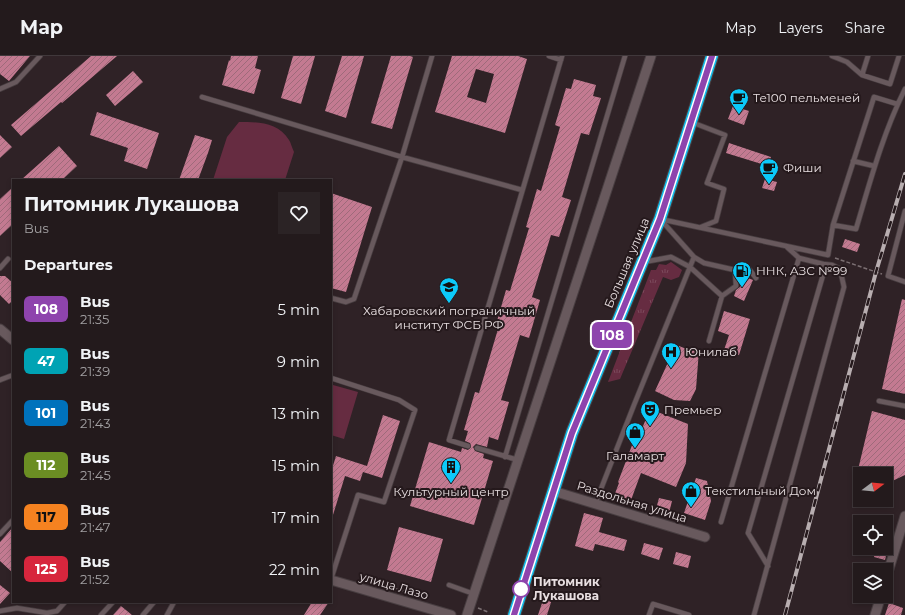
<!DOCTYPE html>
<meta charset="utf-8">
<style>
body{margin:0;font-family:Montserrat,sans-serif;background:#2b2325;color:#f1f3f6;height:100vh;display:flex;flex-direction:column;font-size:15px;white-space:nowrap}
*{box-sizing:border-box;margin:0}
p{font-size:13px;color:#a3a1a3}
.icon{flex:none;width:22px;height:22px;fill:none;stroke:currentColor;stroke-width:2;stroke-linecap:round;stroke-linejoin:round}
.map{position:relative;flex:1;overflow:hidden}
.panel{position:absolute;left:12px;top:123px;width:320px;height:424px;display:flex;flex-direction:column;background:#231a1c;border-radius:0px;box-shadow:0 2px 6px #0003,0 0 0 1px #40383b}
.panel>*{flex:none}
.badge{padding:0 8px;border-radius:6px;font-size:14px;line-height:26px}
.needle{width:26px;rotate:74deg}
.controls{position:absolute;left:853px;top:411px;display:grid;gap:8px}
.controls a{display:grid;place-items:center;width:40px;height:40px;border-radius:0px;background:#231a1c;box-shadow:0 2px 6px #0003,0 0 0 1px #40383b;font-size:20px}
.map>.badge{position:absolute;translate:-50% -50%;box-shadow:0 0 0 2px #fff}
h2{padding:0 12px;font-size:15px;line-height:36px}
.round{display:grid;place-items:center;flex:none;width:42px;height:42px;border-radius:0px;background:#2b2325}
.headline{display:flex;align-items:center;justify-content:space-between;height:68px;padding:0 12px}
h1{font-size:19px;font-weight:700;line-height:30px}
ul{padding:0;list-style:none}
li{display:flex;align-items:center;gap:12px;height:52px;padding:0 12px}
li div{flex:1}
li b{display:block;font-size:15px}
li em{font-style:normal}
li .badge{min-width:44px;font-weight:700;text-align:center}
header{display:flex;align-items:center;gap:24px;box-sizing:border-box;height:56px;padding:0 20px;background:#231a1c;border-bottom:1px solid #40383b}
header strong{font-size:19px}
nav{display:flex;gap:22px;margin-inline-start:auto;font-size:14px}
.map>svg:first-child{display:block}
.grass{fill:url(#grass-tufts)}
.pitch{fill:#662c41}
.building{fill:url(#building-hatch);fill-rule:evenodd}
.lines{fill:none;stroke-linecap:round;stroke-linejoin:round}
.lane-casing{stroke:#483e41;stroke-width:6}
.street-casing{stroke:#483e41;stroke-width:11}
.highway-casing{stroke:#483e41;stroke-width:14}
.path{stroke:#7b6f72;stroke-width:1.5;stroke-dasharray:4 2;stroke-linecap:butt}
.lane{stroke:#68595d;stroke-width:4.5}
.street{stroke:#68595d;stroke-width:9}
.highway{stroke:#14beeb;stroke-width:12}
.rail-casing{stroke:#b8aeb0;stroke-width:4}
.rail{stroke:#25191c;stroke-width:2.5;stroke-dasharray:8;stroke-linecap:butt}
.line-casing{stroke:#fff;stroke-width:9}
.line{stroke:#8e44ad;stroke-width:6}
.stop-dot{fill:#fff;stroke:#8e44ad;stroke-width:2}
.labels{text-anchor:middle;stroke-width:4;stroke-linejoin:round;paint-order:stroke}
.poi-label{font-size:12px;fill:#e8dfe1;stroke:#25191c;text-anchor:start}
.street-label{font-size:12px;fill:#e8dfe1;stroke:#25191c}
.stop-label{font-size:12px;font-weight:bold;fill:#e8dfe1;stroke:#25191c;text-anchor:start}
</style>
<header>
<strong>Map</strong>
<nav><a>Map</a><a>Layers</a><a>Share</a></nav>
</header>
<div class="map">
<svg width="905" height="559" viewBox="0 0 905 559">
<defs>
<pattern id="grass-tufts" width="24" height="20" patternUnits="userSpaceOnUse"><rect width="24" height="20" fill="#662c41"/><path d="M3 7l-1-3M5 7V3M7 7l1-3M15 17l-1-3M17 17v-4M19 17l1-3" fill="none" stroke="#7c4a5c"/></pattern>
<pattern id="building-hatch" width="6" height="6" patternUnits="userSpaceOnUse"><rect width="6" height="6" fill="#c37a91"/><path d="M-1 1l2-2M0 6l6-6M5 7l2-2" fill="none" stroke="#9e6a7a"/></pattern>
</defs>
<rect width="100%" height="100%" fill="#2f2226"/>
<path class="grass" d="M671,206L682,214L679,221L671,224L663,221L620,323L608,326L651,214H656L659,208L666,209Z"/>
<path class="pitch" d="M239,66C257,66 278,66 289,84C291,87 292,92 294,96L285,124H213L227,81Z
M333,329L358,336L344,383L331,379V336Z"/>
<path class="building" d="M0,0H30L9,25L0,18Z
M91,0H117L62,47L61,46L21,80L11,69Z
M231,0H258L255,12L261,14L254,38L222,29L229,4L230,5Z
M293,0H315L301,48L281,42Z
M342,0H364L346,62L325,55Z
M391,0H410L413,1L392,73L371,67Z
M452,0H518L527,3L505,77L435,56ZM476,13L494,18L486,47L467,41Z
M133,15L143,26L115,50L106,39Z
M574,23L596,29L593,40L601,42L589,79L581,77L562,141L571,144L559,181L551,179L532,241L540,244L529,282L520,279L501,344L509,346L498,384L489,381L487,391L476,388L473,391L475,395L484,398L483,402L493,405L474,469L410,450L429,386L461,396L462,392L468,394L471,391L470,387L465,385L468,375L464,374L475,336L479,337L498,273L495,272L506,234L510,235L529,172L526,171L537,133L541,135L560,71L555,69L566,32L571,33Z
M733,50L749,55L744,69L728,63Z
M97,56L159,77L147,113L124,105L128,92L90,79Z
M0,79L12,91L0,102Z
M195,79L212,84L208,97L198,124H179Z
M729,87L771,101L768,110L726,97Z
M59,90L77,110L62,124H21Z
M765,123L777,126L774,135L762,132Z
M13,131V168L0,180V143Z
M331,137L372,151L346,236L331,232Z
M845,183L860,188L857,196L842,191Z
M0,220H5L13,227V244L9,248L0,239Z
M743,220L753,224L744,245L734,240L736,234L740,231V227Z
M902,243L905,244V338L882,333Z
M724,255L750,263L739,299L724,294L729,279L718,275Z
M679,290L684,292L699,294L696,333L690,345L674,344L655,335L675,291Z
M650,353L688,368L686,407L676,431L641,417L631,444L630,443L629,444L625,443L624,444L614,440L619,427L618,426L634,384L637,385Z
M872,355L905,364V419L886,428V418H857Z
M383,359L400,365L382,422L363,416L360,425L345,420L333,459H331V416L336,400L367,410Z
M696,422L707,425L711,445L705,464L684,457Z
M659,442L672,445L669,457L656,453Z
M584,457L603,462L599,476L627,484L624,495L595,488L593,495L575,490Z
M13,471V517L0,505V486Z
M399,471L443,483L431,526L387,514Z
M644,487L663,492L659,504L641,498Z
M876,492H888L885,504L874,501Z
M676,496L691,500L688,512L673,508Z
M0,529L10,537L0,548Z
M545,538L553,540L547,559H538Z
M312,546H329L320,559H304Z
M889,547L903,552L901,559H885Z
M121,550L132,559H113Z"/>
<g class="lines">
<g class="lane-casing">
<path id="lane" d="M549,0L561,4
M832,0L847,6L862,19L890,28L899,0
M862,19L868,0
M0,33L16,26L40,0
M202,41L402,101L522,134
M691,66L725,79L707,127L724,133L716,165L701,171
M853,105L874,110
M905,155L888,220L905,226
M660,163L828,199L833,169L874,41L897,48
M833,169L856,173C870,126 883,77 905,33
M644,206L671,201L690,211L722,240L736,230L735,214L704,207L694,201L661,164
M0,212L8,203
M735,214L749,213L756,222
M331,242L346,246L354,243L402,101L432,0
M709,285L722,240
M331,322L399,344L415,354L384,446L358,439L331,523
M0,324L13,319
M879,345L905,350
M468,390L449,384L562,0
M477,392L518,404
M505,401L625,0
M595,448L634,349L694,201
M721,466L799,202
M0,478L13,464
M768,510L748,477L823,219V208L799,202L787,191
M449,529L474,538
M0,555L17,552L47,557L57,555L65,546
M101,559L113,546
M143,559L154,546
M167,559L174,546
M649,559L653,548L689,559
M754,559L844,231L840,213L832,209L823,208"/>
</g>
<g class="street-casing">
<path id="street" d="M0,273L13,284
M553,435L705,481
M886,523L905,460
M331,524L451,559
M467,559L651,0
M875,559L881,540"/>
</g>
<g class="highway-casing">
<path id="highway" d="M514,559L572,377L660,163L712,0"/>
</g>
<path class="path" d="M835,202L882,218
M383,529L411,537
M478,552L488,556"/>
<use href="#lane" class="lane"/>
<use href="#street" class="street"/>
<use href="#highway" class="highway"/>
<g class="rail-casing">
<path id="rail" d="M785,559L876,216L905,118"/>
</g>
<use href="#rail" class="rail"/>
</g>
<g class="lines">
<g class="line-casing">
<path id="line" d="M514,559L572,377L660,163L712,0"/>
</g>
<use href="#line" class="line"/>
</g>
<defs>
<g id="cafe-pin" transform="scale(1)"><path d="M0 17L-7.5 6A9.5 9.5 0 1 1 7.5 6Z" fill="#0ccafa" stroke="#25191c"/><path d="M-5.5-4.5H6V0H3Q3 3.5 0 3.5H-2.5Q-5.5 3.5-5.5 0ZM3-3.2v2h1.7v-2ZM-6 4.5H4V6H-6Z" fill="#111"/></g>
<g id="fuel-pin" transform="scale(1)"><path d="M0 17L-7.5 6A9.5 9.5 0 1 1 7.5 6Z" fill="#0ccafa" stroke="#25191c"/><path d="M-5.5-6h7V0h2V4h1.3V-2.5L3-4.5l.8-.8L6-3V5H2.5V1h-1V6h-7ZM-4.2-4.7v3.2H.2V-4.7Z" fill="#111"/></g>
<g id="university-pin" transform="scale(1)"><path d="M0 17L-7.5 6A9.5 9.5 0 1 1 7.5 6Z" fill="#0ccafa" stroke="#25191c"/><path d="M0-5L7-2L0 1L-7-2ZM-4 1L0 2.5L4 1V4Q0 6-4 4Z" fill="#111"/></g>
<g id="hospital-pin" transform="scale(1)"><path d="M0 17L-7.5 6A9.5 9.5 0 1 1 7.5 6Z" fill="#0ccafa" stroke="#25191c"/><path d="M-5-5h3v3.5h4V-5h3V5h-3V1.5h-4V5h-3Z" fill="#111"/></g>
<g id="theatre-pin" transform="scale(1)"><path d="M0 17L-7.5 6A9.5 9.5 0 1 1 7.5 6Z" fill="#0ccafa" stroke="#25191c"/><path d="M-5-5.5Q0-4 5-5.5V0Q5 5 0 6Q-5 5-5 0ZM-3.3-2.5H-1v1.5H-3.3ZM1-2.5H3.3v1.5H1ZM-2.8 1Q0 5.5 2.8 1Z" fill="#111"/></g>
<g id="shop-pin" transform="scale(1)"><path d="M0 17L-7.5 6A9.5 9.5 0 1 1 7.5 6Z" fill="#0ccafa" stroke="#25191c"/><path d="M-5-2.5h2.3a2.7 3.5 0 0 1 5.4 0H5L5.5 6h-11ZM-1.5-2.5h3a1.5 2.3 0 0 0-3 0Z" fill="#111"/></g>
<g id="building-pin" transform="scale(1)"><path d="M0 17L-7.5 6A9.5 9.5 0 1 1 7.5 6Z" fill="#0ccafa" stroke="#25191c"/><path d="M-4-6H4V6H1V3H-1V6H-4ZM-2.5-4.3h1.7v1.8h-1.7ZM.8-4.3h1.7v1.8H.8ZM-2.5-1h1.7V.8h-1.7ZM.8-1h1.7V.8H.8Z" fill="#111"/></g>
</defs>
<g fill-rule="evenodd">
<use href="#cafe-pin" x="739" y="42"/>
<use href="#cafe-pin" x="769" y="112"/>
<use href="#fuel-pin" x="742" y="215"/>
<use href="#university-pin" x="449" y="231"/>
<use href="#hospital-pin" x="671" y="296"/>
<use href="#theatre-pin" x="650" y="354"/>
<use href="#shop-pin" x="635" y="376"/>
<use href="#building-pin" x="451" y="411"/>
<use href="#shop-pin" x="691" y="435"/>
</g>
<circle class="stop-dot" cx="521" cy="533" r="8"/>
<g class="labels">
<g class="poi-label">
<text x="753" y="46">Те100 пельменей</text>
<text x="783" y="116">Фиши</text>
<text x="756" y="219">ННК, АЗС №99</text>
<text x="449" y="259" text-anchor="middle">Хабаровский пограничный<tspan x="449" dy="14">институт ФСБ РФ</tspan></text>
<text x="685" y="300">Юнилаб</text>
<text x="664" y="358">Премьер</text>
<text x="635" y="404" text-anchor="middle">Галамарт</text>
<text x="705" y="439">Текстильный Дом</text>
<text x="451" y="440" text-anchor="middle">Культурный центр</text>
</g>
<g class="street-label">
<text transform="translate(627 207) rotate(-67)" y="4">Большая улица</text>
<text transform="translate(632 446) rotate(17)" y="4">Раздольная улица</text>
<text transform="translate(394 530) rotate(16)" y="4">улица Лазо</text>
</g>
<g class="stop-label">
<text x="533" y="530">Питомник<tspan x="533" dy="14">Лукашова</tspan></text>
</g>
</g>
</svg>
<div class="controls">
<a><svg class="needle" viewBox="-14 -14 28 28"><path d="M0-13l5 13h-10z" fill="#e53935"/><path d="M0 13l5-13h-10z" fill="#a3a1a3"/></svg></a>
<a><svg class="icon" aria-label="locate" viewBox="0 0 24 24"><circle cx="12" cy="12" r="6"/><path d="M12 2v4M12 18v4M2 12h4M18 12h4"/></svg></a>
<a><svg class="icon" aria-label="layers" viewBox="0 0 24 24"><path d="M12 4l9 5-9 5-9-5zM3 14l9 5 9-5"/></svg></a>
</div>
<b class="badge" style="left:612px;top:279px;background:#8e44ad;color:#fff">108</b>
<section class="panel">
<div class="headline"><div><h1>Питомник Лукашова</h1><p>Bus</p></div><a class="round"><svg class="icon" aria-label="heart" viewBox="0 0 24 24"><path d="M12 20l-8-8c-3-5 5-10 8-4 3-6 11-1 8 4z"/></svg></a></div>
<h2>Departures</h2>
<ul>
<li><span class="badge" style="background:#8e44ad;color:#fff">108</span><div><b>Bus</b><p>21:35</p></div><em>5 min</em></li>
<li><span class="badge" style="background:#00a3b4;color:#fff">47</span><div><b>Bus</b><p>21:39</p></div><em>9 min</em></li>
<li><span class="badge" style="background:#0072bc;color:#fff">101</span><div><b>Bus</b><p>21:43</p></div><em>13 min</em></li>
<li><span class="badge" style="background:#6b8e23;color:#fff">112</span><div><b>Bus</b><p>21:45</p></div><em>15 min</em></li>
<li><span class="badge" style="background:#f58220;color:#111">117</span><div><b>Bus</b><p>21:47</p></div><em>17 min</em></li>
<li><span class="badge" style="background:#d7263d;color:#fff">125</span><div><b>Bus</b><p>21:52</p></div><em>22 min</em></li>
</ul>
</section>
</div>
